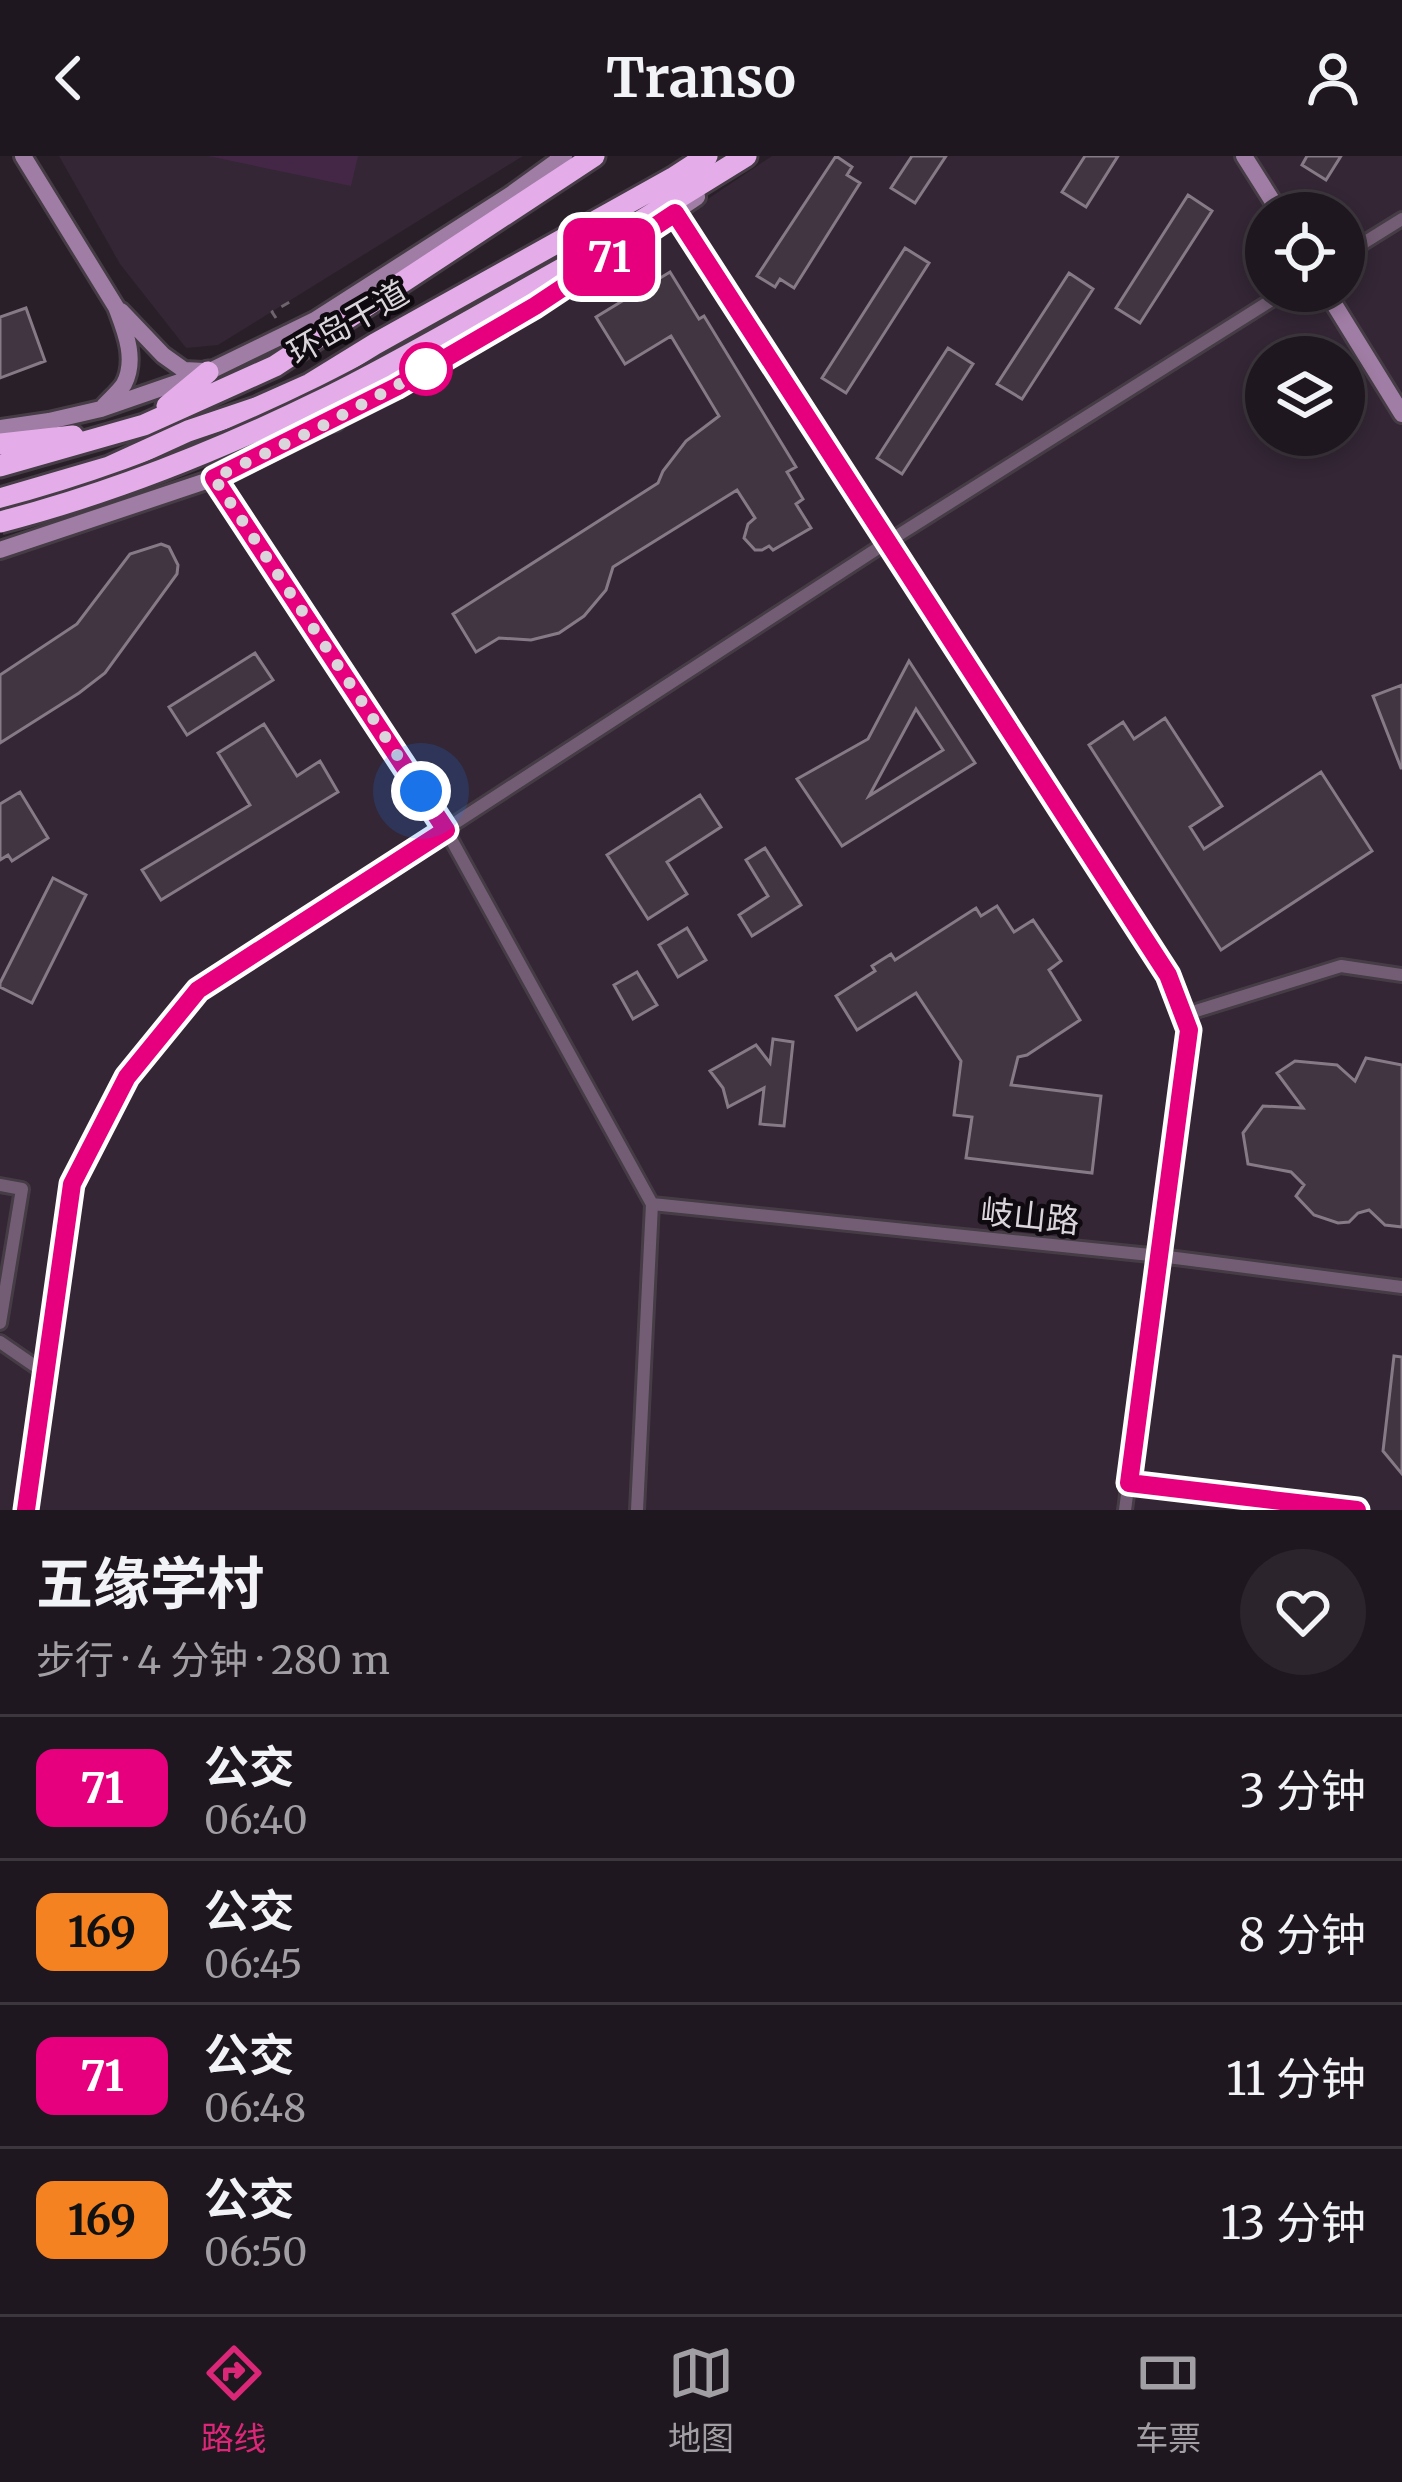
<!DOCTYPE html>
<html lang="zh">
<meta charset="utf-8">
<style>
body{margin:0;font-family:Merriweather,"Noto Sans SC",serif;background:#2c242c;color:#f1f3f6;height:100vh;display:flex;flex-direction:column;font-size:45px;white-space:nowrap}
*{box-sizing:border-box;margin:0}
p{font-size:39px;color:#a19fa4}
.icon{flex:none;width:66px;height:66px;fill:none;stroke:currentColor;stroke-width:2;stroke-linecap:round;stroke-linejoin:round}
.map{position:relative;height:1354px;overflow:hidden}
.sheet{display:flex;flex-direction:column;background:#1f171f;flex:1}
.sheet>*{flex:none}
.badge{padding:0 24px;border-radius:18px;font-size:42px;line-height:78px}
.buttons{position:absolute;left:1245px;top:36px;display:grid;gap:24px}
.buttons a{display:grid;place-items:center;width:120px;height:120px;border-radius:50%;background:#1f171f;box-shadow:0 6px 18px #0003,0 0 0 3px #3c363d;font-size:60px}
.you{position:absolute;width:60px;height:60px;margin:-30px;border:9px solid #fff;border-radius:50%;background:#1a73e8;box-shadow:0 0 0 18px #1a73e833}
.map>.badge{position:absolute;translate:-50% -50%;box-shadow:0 0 0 6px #fff}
.round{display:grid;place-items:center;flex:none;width:126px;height:126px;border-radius:63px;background:#2c242c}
.summary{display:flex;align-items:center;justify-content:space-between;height:204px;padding:0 36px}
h1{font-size:57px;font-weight:700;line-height:90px}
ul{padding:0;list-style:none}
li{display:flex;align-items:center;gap:36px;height:144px;padding:0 36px;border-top:3px solid #3c363d}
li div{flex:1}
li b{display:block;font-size:45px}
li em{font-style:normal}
li .badge{min-width:132px;font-weight:700;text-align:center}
header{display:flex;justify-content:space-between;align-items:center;height:156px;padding:0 36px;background:#1f171f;font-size:54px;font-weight:700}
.dock{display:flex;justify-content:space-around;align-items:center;height:168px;border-top:3px solid #3c363d;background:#1f171f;font-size:33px;color:#a19fa4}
.dock a{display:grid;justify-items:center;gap:6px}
.dock .selected{color:#db2777}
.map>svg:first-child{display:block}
.built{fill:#342635;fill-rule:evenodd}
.green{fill:#442747}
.building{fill:#403541;stroke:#867a87;stroke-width:3;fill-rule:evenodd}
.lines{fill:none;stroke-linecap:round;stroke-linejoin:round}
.street-casing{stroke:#453c45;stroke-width:18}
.secondary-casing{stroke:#453c45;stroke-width:22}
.highway-casing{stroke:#453c45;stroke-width:27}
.path{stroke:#6d646d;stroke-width:3;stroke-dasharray:9 9;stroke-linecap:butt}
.street{stroke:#735d75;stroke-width:12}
.secondary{stroke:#a07da4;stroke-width:16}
.highway{stroke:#e4ade9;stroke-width:21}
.highway-bridge-casing{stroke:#453c45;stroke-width:27;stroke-linecap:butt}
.highway-bridge{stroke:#e4ade9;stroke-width:21}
.line-casing{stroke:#fff;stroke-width:27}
.line{stroke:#e6007e;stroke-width:18}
.walk{stroke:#dad4db;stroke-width:12;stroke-dasharray:0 21.6}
.stop-dot{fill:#fff;stroke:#e6007e;stroke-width:6}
.labels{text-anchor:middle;stroke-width:9;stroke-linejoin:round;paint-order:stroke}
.street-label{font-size:33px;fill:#dad4db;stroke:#0f0a0f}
</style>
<header><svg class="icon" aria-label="back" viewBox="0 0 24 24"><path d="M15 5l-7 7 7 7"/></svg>Transo<svg class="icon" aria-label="person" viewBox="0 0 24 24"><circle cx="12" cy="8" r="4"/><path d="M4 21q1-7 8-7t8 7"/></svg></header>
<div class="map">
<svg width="1402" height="1354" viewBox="0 0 1402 1354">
<rect width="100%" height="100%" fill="#291f29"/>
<path class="built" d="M59,0H523L218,189L186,192L120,108Z
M772,0H1402V1354H0V399L228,325L430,229ZM1266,57H1344V135H1266ZM1266,201H1344V279H1266Z"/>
<path class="green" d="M208,0H358L351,30Z"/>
<path class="building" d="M836,0L852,11L847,19L860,27L794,132L780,123L775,131L757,120Z
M912,0H946L915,47L891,32Z
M1085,0H1118L1086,51L1062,36Z
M1307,0H1341L1326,24L1302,9Z
M1188,39L1212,55L1140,167L1116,152Z
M905,92L929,107L846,237L822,222Z
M670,116L699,163L704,160L796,311L787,316L803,343L796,348L811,372L773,394L769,390L762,394H755L744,382L748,368L755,362L737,334L613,411L606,434L584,460L559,477L531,484L499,482L476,496L453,458L658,327L663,315L686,285L719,260L671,180L625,208L596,161Z
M1069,117L1093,133L1022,243L997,228Z
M26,152L45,205L0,222V161Z
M948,192L973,208L902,318L877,302Z
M161,388L169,391L178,409L177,418L105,517L79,537L0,587V519L77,468L130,398Z
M255,497L273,524L187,579L169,551Z
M909,505L975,607L842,690L797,623L868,583ZM916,553L943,594L869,640Z
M1402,529V612H1401L1373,540Z
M1165,562L1222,650L1190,671L1204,693L1321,616L1372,695L1221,794L1089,589L1123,566L1134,583Z
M264,568L297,620L320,605L338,636L161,744L142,714L250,649L218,597Z
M20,636L48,682L12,705L8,699L0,704V648Z
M700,639L721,671L667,706L687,738L648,763L607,699Z
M765,692L801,749L752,780L739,759L768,740L746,704Z
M53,722L86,739L32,847L0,831V827Z
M997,750L1014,776L1033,764L1061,805L1049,814L1080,864L1027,899L1018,901L1011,929L1101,940L1092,1017L966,1002L972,961L954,959L961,905L916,837L857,874L836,840L875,815L872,810L891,798L895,804L976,752L981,760Z
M687,772L706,804L678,821L659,789Z
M637,816L657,849L633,863L614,829Z
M773,883L793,886L784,970L760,968L764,932L728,951L723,932L710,915L756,889L770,907Z
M1366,902L1402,909V1071L1385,1069L1369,1054L1358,1057L1349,1066L1338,1067L1314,1059L1296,1040L1304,1029L1291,1016L1248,1008L1243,977L1263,950L1303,952L1277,917L1295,905L1337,909L1355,925Z
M1394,1200L1402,1201V1318L1383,1295Z"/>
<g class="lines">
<g class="street-casing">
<path id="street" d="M675,57L1168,819L1189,874L1125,1354
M1344,99L1402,63
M214,322L446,674L652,1048L637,1354
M1183,859L1341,810L1402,819
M0,1029L22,1033L0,1167
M652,1048L1160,1100L1402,1131
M0,1186L45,1217
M1129,1327L1357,1354
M26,1354L72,1028L127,921L198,834L889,385L1286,135"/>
</g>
<g class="secondary-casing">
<path id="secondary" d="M23,0L116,151C125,175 137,203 124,228C119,236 110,243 104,250
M1244,0L1280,57
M1326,135L1402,258
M121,155L163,199L184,214L204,215
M0,272L49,265L101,253L208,216L315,164L510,39L564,0
M0,394L227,318L320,271L396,231L535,150L697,41"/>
</g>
<g class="highway-casing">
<path id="highway" d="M576,105L746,0
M167,250L208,216
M257,280L334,264
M0,288L73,280
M0,310L144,269L275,210L594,0
M0,343L109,311L188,275L256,252L310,228L375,188L673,22L707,0"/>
</g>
<path class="path" d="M276,162L272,156L295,143"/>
<use href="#street" class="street"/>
<use href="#secondary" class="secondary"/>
<use href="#highway" class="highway"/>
<g class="highway-bridge-casing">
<path id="highway-bridge" d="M0,366C113,337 222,293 326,242C411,200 493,151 576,105"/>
</g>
<use href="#highway-bridge" class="highway-bridge"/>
</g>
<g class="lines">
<g class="line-casing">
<path id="line" d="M26,1354L72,1028L127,921L198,834L446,674L214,322L396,231L535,150L675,57L1168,819L1189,874L1129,1327L1357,1354"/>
</g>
<use href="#line" class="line"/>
<path class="walk" d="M421,635L214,322L320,271L431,211L426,213"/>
</g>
<circle class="stop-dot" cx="426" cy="213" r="24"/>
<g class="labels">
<g class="street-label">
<text transform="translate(348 166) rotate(-30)" y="12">环岛干道</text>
<text transform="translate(1030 1060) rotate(6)" y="12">岐山路</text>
</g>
</g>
</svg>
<div class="buttons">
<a><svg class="icon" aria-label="locate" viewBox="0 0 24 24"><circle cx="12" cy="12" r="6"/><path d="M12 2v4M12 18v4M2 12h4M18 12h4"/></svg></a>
<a><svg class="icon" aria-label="layers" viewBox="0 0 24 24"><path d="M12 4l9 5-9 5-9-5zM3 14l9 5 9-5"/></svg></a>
</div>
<div class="you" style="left:421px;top:635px"></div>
<b class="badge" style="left:609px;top:101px;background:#e6007e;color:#fff">71</b>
</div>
<section class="sheet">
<div class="summary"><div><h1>五缘学村</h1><p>步行 · 4 分钟 · 280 m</p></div><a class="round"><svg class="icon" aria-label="heart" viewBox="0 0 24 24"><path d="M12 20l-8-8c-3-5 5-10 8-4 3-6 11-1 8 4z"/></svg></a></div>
<ul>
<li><span class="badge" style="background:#e6007e;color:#fff">71</span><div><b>公交</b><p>06:40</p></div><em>3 分钟</em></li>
<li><span class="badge" style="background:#f58220;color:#111">169</span><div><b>公交</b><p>06:45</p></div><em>8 分钟</em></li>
<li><span class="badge" style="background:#e6007e;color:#fff">71</span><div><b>公交</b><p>06:48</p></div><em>11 分钟</em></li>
<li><span class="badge" style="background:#f58220;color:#111">169</span><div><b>公交</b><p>06:50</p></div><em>13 分钟</em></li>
</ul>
</section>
<nav class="dock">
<a class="selected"><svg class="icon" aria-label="directions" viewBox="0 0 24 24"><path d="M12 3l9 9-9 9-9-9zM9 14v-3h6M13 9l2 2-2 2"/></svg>路线</a>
<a><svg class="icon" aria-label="map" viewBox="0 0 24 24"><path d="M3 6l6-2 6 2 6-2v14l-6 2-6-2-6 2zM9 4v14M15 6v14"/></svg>地图</a>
<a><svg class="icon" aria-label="tickets" viewBox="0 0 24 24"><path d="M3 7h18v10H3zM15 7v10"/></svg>车票</a>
</nav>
